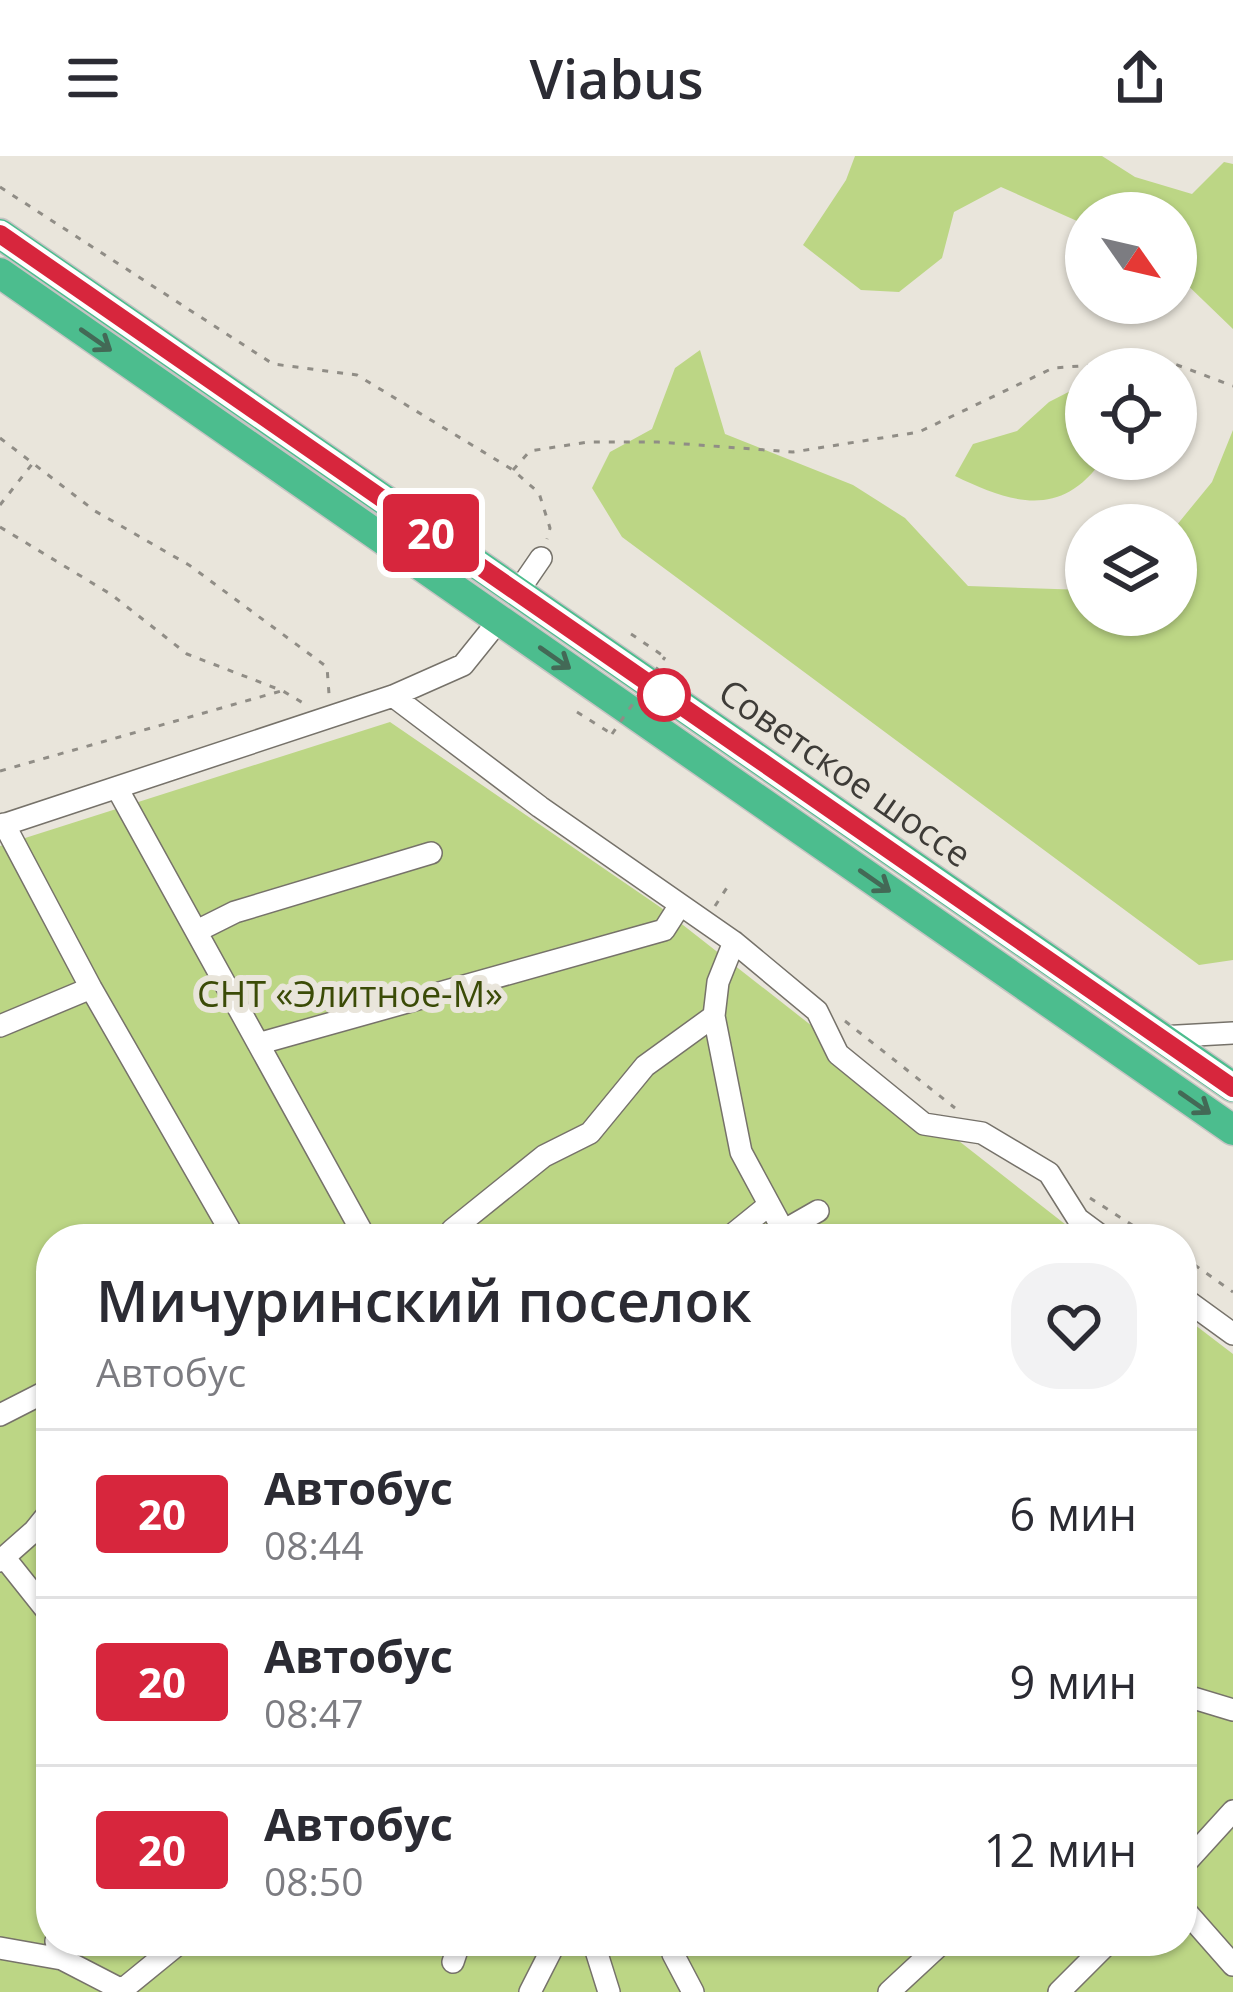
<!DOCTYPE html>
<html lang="ru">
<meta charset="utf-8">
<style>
body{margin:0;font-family:"Open Sans",sans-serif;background:#f2f2f3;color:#2b2b33;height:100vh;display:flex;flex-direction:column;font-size:45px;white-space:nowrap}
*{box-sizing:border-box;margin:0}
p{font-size:39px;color:#7c7c81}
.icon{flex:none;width:66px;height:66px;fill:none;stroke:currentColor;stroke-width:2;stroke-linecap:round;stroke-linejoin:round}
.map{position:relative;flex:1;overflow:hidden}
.panel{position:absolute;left:36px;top:1068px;width:1161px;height:732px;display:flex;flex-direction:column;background:#fff;border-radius:48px;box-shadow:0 3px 9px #0004}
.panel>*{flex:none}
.badge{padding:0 24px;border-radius:9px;font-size:42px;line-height:78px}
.needle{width:78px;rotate:124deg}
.buttons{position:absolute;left:1065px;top:36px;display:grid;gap:24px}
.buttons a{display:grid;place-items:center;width:132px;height:132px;border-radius:50%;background:#fff;box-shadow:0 3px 9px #0004;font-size:60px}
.map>.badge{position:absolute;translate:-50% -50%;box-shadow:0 0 0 6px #fff}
.round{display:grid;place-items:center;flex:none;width:126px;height:126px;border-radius:48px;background:#f2f2f3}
.summary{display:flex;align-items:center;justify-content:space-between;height:204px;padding:0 60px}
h1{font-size:57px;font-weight:600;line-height:90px}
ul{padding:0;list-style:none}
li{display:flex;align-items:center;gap:36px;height:168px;padding:0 60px;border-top:3px solid #e1e1e2}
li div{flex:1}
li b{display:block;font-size:45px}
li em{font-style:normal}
li .badge{min-width:132px;font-weight:700;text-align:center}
header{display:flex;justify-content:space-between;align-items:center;height:156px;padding:0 60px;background:#fff;font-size:54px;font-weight:600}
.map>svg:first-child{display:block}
.green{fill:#bcd685}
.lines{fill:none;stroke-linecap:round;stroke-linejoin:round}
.minor-casing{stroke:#76726a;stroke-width:24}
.highway-casing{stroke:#c5c4c3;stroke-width:33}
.path{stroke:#908d86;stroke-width:3;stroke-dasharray:6 9;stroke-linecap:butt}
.minor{stroke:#fff;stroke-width:21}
.highway{stroke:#4cbd8e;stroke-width:30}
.path-bridge{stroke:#908d86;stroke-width:3;stroke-dasharray:6 9;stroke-linecap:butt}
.oneway{stroke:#436956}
.line-casing{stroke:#fff;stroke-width:27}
.line{stroke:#d7263d;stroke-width:18}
.stop-dot{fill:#fff;stroke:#d7263d;stroke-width:6}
.labels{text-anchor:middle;stroke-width:12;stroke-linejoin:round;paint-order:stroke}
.street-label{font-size:36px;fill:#3e3c38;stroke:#e9e5db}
.park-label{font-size:36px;fill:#3b4b07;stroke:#e9e5db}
</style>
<header><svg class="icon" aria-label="menu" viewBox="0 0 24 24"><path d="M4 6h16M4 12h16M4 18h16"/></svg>Viabus<svg class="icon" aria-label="share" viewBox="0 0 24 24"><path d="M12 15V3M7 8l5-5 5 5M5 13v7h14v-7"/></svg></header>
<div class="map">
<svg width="1233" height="1836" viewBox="0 0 1233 1836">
<rect width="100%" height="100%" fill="#e9e5db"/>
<path class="green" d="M855,0H1102L1135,21L1192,38L1224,6L1233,8V173L1176,118V57H1086V69L1001,31L954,56L942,102L899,136L861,134L803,89L846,24Z
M700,194L725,278L853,329L905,362L968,430L1086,434V459H1176V370L1212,326L1233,274V804L1199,809L622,381L592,332L610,296L652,273L675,212Z
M1086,227V303H1103C1061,364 1011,347 955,320L973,288L1017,275L1049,246Z
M390,566L660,751L1084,1083H51V1785H1182V1159L1233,1198V1836H0V690Z"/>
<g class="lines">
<g class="minor-casing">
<path id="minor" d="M517,437L541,402
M393,540L540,651L734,786L817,855L838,898L924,968L982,977L1049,1017L1078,1063L1105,1083
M117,632L366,1083
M4,668L91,832L235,1083
M0,670L393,540L463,509L500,463
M197,775L235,756L431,697
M714,860L741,996L788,1083
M0,870L91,832
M1160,881L1233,877
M261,887L664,774L680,749
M783,1075L818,1055
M449,1083L452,1074L544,1000L590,977L645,910L714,860L718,826L734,786
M727,1083L769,1049
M1182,1141L1233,1178
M0,1259L51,1233
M4,1401L51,1460
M0,1405L34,1375L51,1354
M1182,1550L1190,1541L1233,1554
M1182,1711L1233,1655
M1182,1751L1233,1809
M56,1785L62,1803L122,1834L182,1785
M593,1785L609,1836
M673,1785V1798L693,1836
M0,1792L62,1803
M453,1806L460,1785
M530,1836L556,1785
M889,1836L944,1785
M1059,1836L1110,1785"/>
</g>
<g class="highway-casing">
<path id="highway" d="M0,78L1233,931
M0,117L1233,974"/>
</g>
<path class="path" d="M0,31L273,208L357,219L513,314L539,337L550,372L547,383
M0,282L95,355L189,409L327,511L329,538
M513,314L530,295L588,286H658L793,296L919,276L1053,212L1164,204L1233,230
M0,349L33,307
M0,371L112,439L187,498L283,535L308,550
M631,478L665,501
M577,556L612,578
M0,615L281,535
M715,750L730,727
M845,865L955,952
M1090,1042L1154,1083
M1182,1100L1233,1136"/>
<use href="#minor" class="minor"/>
<use href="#highway" class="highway"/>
<path class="path-bridge" d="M612,578L665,501"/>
</g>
<defs><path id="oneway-shaft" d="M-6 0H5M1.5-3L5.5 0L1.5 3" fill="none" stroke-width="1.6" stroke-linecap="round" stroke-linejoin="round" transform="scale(3)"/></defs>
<g class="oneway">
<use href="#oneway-shaft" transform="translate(96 184) rotate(35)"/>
<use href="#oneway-shaft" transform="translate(555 502) rotate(35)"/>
<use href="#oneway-shaft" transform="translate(875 725) rotate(35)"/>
<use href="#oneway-shaft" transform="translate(1195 947) rotate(35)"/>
</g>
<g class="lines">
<g class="line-casing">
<path id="line" d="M0,78L1233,932"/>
</g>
<use href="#line" class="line"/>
</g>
<circle class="stop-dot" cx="664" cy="539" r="24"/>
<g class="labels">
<g class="street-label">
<text transform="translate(845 617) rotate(35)" y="13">Советское шоссе</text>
</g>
<g class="park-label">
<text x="350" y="851">СНТ «Элитное-М»</text>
</g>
</g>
</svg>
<div class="buttons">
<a><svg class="needle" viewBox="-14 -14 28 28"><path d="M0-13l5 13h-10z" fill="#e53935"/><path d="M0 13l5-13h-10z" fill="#7c7c81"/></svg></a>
<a><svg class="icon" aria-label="locate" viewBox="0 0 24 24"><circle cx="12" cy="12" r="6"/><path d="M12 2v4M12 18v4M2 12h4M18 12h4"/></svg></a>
<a><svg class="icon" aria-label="layers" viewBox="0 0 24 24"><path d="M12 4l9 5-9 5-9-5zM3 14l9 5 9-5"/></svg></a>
</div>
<b class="badge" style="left:431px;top:377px;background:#d7263d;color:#fff">20</b>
<section class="panel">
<div class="summary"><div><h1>Мичуринский поселок</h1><p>Автобус</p></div><a class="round"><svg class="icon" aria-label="heart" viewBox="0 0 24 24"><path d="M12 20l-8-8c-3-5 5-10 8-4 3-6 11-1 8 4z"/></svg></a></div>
<ul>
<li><span class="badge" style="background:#d7263d;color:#fff">20</span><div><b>Автобус</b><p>08:44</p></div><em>6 мин</em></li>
<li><span class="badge" style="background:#d7263d;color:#fff">20</span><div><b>Автобус</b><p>08:47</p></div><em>9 мин</em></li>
<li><span class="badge" style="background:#d7263d;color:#fff">20</span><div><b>Автобус</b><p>08:50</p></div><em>12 мин</em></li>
</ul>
</section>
</div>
